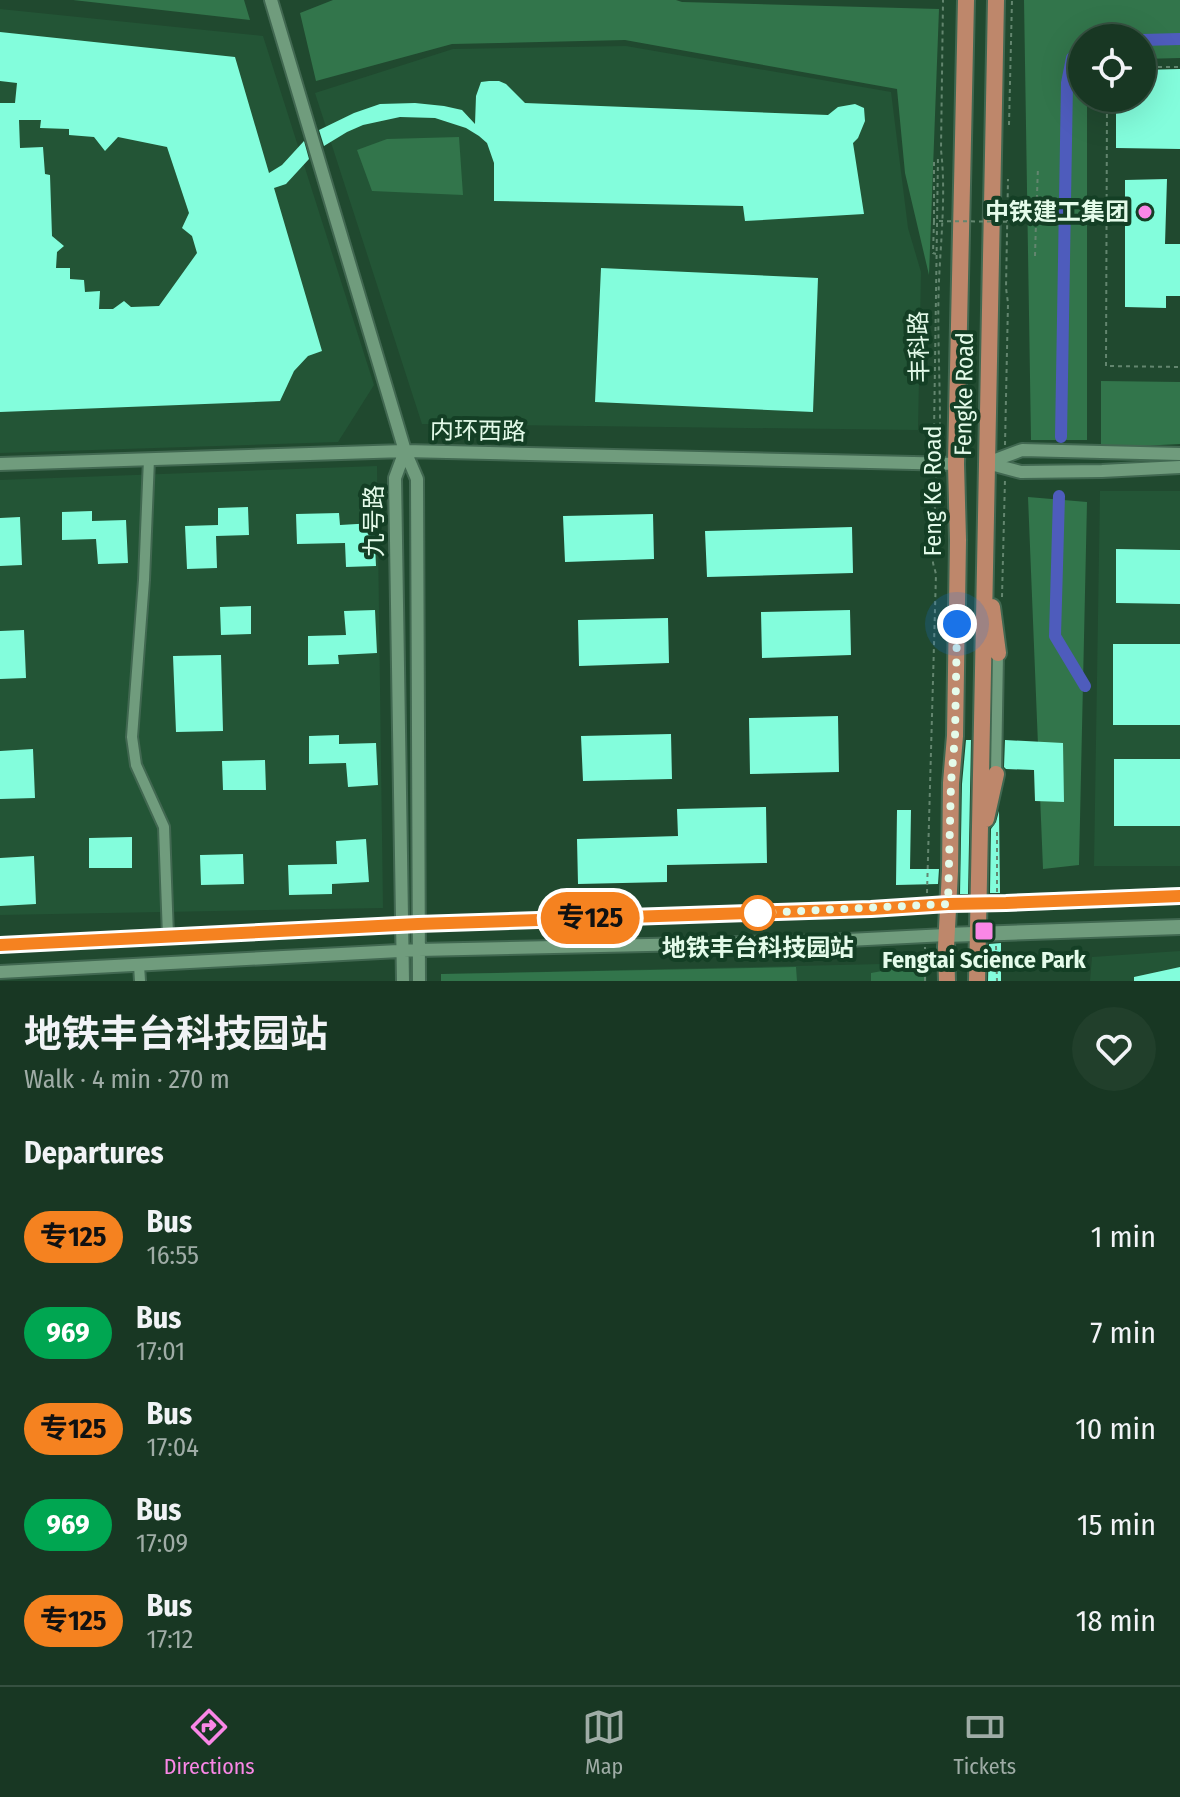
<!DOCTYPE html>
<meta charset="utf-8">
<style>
body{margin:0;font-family:"Fira Sans Condensed","Noto Sans SC",sans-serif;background:#213f2b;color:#f1f3f6;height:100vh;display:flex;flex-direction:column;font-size:30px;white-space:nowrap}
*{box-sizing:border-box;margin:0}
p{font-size:26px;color:#9faca6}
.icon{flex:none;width:44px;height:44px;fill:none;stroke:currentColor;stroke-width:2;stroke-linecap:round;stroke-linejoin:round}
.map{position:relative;height:981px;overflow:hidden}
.panel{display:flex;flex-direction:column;background:#183723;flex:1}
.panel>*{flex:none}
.badge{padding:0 16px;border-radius:26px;font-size:28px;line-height:52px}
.fabs{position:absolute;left:1068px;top:24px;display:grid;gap:16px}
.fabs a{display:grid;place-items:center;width:88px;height:88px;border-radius:50%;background:#183723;box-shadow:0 8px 32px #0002,0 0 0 2px #365141;font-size:40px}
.you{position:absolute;width:40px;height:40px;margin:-20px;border:6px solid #fff;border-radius:50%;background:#1a73e8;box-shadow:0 0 0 12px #1a73e833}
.map>.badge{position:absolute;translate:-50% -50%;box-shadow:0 0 0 4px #fff}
h2{padding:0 24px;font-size:30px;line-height:72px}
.round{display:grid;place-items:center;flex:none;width:84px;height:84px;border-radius:42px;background:#213f2b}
.summary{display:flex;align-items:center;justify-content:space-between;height:136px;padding:0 24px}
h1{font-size:38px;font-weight:700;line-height:60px}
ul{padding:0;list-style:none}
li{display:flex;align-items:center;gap:24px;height:96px;padding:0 24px}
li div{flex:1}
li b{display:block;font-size:30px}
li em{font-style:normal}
li .badge{min-width:88px;font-weight:700;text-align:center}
.menu{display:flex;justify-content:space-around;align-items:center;height:112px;border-top:2px solid #365141;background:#183723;font-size:22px;color:#9faca6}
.menu a{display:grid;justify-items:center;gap:4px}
.menu .selected{color:#fa87e7}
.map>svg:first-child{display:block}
.built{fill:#235536}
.green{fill:#32754b}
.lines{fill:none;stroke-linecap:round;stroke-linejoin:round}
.canal{stroke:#4e5cbc;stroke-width:12}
.building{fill:#83fddc;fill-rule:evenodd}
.minor-casing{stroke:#416851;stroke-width:14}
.tertiary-casing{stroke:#416851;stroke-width:16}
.secondary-casing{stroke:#416851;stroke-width:18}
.primary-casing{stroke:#416851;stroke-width:20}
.path{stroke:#63866f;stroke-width:2;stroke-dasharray:4 4;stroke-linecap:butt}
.minor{stroke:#709c7d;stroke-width:10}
.tertiary{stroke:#709c7d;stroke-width:12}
.secondary{stroke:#709c7d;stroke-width:14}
.primary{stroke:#be876b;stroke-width:16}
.path-bridge{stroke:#63866f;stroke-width:2;stroke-dasharray:4 4;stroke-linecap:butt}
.line-casing{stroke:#fff;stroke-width:18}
.line{stroke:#f58220;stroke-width:12}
.walk{stroke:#e4fbea;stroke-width:8;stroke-dasharray:0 14.4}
.poi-dot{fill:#fa87e7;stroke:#143f25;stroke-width:3}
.stop-dot{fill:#fff;stroke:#f58220;stroke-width:4}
.labels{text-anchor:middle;stroke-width:8;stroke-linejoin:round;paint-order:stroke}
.poi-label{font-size:24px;font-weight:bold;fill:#e4fbea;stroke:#143f25;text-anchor:end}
.street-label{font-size:24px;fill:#e4fbea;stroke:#143f25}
.stop-label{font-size:24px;font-weight:bold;fill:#e4fbea;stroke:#143f25}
</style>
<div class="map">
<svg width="1180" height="981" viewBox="0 0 1180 981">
<rect width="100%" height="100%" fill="#20492f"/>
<path class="built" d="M0,9L263,36L374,385L338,442L0,453Z
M626,46L891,92L908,228L921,272L918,430L422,424L315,93L453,49Z
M377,466L383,908L0,915V480Z
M1100,491H1180V866H1094Z
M1180,951V981H1090L1092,957Z
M926,963L927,981H441V974Z"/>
<path class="green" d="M73,0H244L250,20Z
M333,0H676L682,2L939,9L929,275L905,173L897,89L625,40L452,44L316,81L300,13Z
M1024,0H1180V58L1142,59V38H1082V98H1087V440H1031Z
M459,137L463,195L372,191L357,150L387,139Z
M1101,381L1180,382V444L1101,448Z
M1028,497L1087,502L1079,865L1043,869Z
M926,963V981H871V973Z
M796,967L797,981H441V974Z"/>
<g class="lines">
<path class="canal" d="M1142,40L1180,39
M1061,437L1067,83L1072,58L1082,49
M1059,496L1055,636L1085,686"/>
</g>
<path class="building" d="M0,32L235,57L269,173L282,165L304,141L309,159L286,184L274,188L322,351L308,356L294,371L280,401L0,412V103H15L17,83L0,81ZM19,120H41L40,128L69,129V135L94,137L105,151L118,137L167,147L189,213L182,228L192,236L197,253L159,306L131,307L124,301L113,309H99L100,291L85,292L84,280L70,279V268H56L57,252L64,246L52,236L50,175L45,174L43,147L20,148Z
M1180,69V149L1116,148V98H1142V70Z
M489,81H499L506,84L525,103L828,115L838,107L855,104L864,108L865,121L858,138L853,143L864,214L745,221L743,206L494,201V163L487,143L479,136L466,128L435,118L400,117L363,125L347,132L324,146L319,130L354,113L380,104L415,103L444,106L462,110L475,124L476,96L481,82Z
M1167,179L1165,244H1180V296H1166V308L1125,307V180Z
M601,268L818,278L813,412L595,402Z
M248,507L249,535L216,536L217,568L187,569L185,526L218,525V508Z
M92,511V521L126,520L128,563L98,564L96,539L62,540V512Z
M339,513L340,525L374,523L376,566L346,567L345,543L297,544L296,514Z
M653,514L654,559L565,562L563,516Z
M20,517L22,565L0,566V518Z
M852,527L853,573L707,577L705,531Z
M1116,549L1180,550V604L1116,603Z
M251,606V634L221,635L220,607Z
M375,610L377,653L338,655L339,664L308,665V636L346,635L344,611Z
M850,610L851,655L762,658L761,612Z
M668,618L669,663L579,666L578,620Z
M24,630L26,678L0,679V631Z
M1113,644H1180V725H1113Z
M221,655L223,731L176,732L173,656Z
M838,716L839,772L750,774L749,718Z
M671,734L672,779L583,781L581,736Z
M339,735V744L376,743L378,785L348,787L346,763L309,764V736Z
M966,740H971L968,894H960L962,784Z
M1005,740L1063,743L1064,802L1035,801L1034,770L1006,769L1004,767Z
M33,749L35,798L0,799V751Z
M1114,759H1180V826H1114Z
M265,760L266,790H223L222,761Z
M766,807L767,863L667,865V882L578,884L577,839L678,836L677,809Z
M897,810H911L910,869H939L938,884L896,885Z
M999,811L1000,893H990L991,829L996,822Z
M132,837V868H89V838Z
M366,839L369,882L332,884V894L289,895L288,865L337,864L336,841Z
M243,854L244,884L201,885L200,855Z
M34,856L36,904L0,906V858Z
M1001,943V981H988L989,944Z
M1180,967V981H1134V977Z"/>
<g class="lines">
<g class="minor-casing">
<path id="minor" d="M149,459L144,580L132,737L136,765L164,827L168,936
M996,774L998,653
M139,965L140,981"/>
</g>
<g class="tertiary-casing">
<path id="tertiary" d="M271,0L405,451L417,479L419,981
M987,463L1022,450L1180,454
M987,463L1021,472L1102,471L1180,467
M0,464L405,451L956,464
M0,945L418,924L871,909L948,904
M0,972L418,950L828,941L946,935
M403,981L395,478L405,451"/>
</g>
<g class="secondary-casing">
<path id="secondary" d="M948,904L1006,903L1180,896
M946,935L1180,927"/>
</g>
<g class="primary-casing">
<path id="primary" d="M992,607L998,653
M986,819L996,774
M947,981L946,947L950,871L951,783L955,736L958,540L956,464L966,0
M977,981L996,0"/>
</g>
<path class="path" d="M1142,67H1180
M1107,98L1106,366L1180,367
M1009,125L1012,0
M934,221L933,253L936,254
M1035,256L1036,222
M928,441L934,433L938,156
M1005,445L1008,303L1006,288L1008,179
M937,450V436L940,425C940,377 937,328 939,281C941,237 946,193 941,150L943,0
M1002,597L1005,479
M997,892V830
M927,893L936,574L933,563L936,476
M996,946L997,981
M925,981V947"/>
<use href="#minor" class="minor"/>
<use href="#tertiary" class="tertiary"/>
<use href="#secondary" class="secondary"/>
<use href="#primary" class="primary"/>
<path class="path-bridge" d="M934,162V221L1036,222L1038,167"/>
</g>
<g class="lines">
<g class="line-casing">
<path id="line" d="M0,945L418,924L871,909L948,904L1006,903L1180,896"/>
</g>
<use href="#line" class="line"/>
<path class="walk" d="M758,913L948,904L951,783L955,736L957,624"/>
</g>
<g class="poi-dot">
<circle cx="1145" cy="212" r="8"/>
<rect x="974" y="921" width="20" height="20" rx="4"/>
</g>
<circle class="stop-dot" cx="758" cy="913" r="16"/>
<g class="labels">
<g class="poi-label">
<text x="1129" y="220">中铁建工集团</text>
<text x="984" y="968" text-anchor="middle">Fengtai Science Park</text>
</g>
<g class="street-label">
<text transform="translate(919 347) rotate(-91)" y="8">丰科路</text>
<text transform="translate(964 394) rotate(-89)" y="8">Fengke Road</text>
<text transform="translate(478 431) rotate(1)" y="8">内环西路</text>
<text transform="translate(933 491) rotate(-90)" y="8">Feng Ke Road</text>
<text transform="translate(374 521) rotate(-90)" y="8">九号路</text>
</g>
<g class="stop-label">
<text x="758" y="956">地铁丰台科技园站</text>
</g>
</g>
</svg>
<div class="fabs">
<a><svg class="icon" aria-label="locate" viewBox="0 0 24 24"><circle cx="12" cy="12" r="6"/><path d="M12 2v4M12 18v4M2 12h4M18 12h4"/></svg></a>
</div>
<div class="you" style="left:957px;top:624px"></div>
<b class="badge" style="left:590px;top:918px;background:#f58220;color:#111">专125</b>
</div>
<section class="panel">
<div class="summary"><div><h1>地铁丰台科技园站</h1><p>Walk · 4 min · 270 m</p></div><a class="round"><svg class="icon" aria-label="heart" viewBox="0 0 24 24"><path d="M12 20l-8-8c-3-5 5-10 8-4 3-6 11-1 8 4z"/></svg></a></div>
<h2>Departures</h2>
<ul>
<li><span class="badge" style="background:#f58220;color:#111">专125</span><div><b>Bus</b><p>16:55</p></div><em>1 min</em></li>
<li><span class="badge" style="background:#00a651;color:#fff">969</span><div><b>Bus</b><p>17:01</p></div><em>7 min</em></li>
<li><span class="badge" style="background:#f58220;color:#111">专125</span><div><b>Bus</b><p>17:04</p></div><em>10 min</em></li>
<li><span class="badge" style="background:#00a651;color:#fff">969</span><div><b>Bus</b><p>17:09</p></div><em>15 min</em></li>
<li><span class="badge" style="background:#f58220;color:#111">专125</span><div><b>Bus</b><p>17:12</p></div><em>18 min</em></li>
</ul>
</section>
<nav class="menu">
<a class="selected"><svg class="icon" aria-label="directions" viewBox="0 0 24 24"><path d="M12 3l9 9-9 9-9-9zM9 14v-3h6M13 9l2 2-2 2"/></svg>Directions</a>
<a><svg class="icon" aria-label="map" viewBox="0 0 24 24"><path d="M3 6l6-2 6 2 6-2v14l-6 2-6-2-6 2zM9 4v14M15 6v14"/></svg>Map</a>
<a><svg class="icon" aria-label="tickets" viewBox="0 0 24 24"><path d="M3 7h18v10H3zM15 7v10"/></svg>Tickets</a>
</nav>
